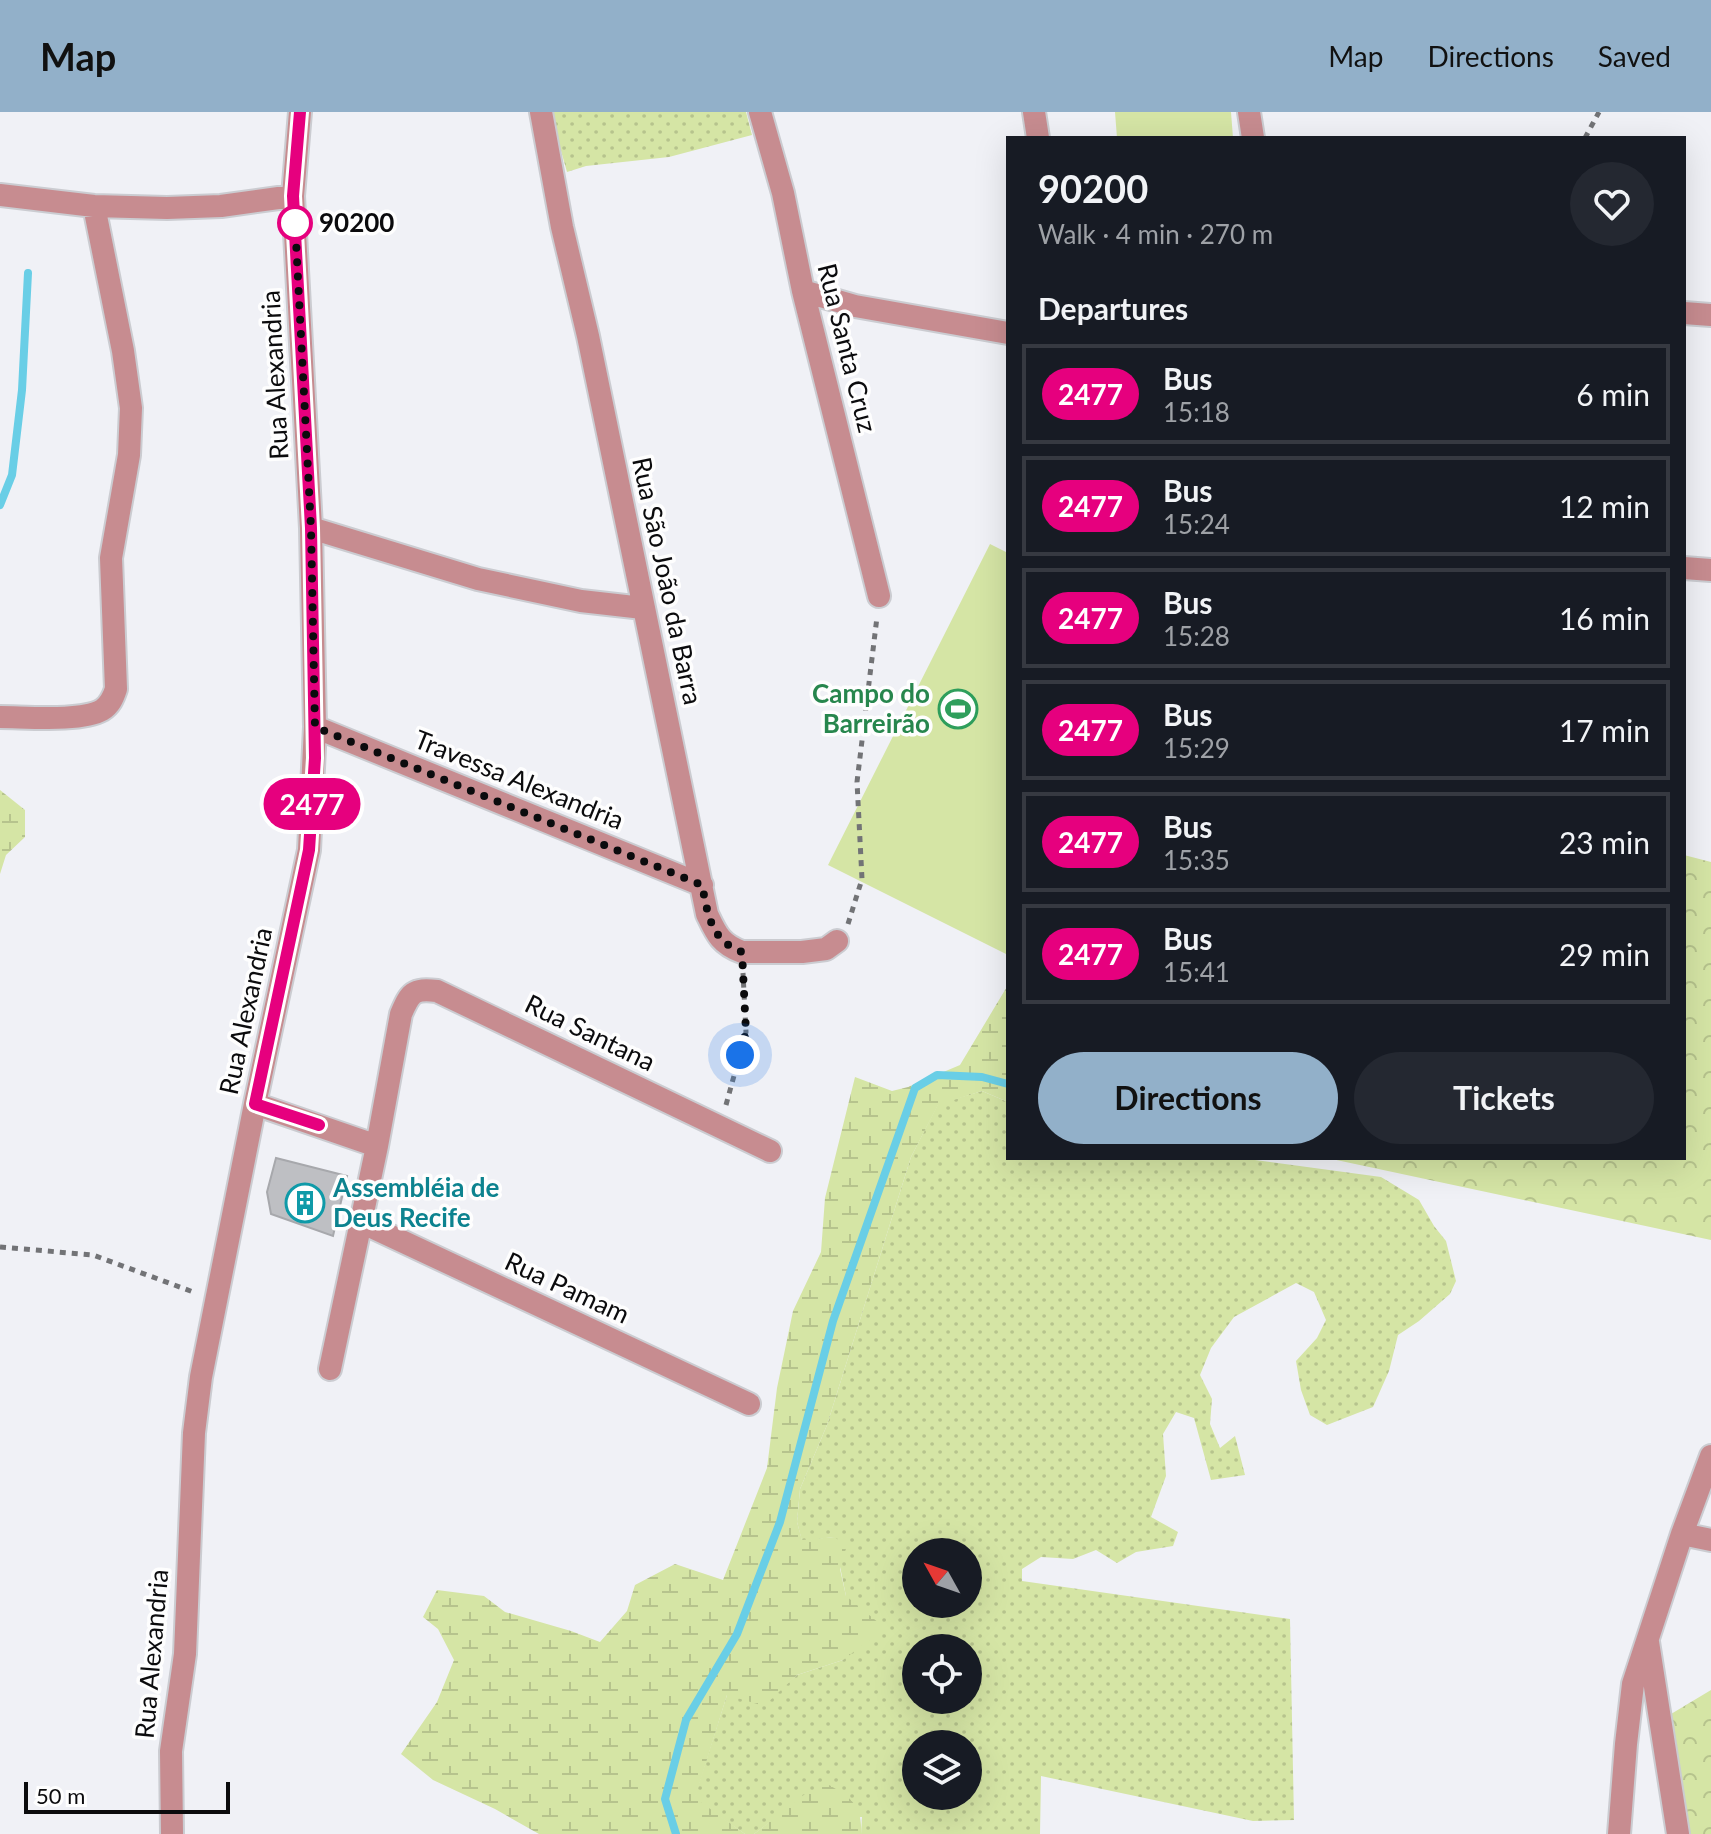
<!DOCTYPE html>
<meta charset="utf-8">
<style>
body{margin:0;font-family:Lato,sans-serif;background:#242831;color:#f1f3f6;height:100vh;display:flex;flex-direction:column;font-size:30px;white-space:nowrap}
*{box-sizing:border-box;margin:0}
p{font-size:26px;color:#9ea1a6}
.icon{flex:none;width:44px;height:44px;fill:none;stroke:currentColor;stroke-width:2;stroke-linecap:round;stroke-linejoin:round}
.map{position:relative;flex:1;overflow:hidden}
.sheet{position:absolute;left:1006px;top:24px;width:680px;height:1024px;display:flex;flex-direction:column;background:#171b24;border-radius:0px;box-shadow:0 8px 32px #0002}
.sheet>*{flex:none}
.badge{padding:0 16px;border-radius:26px;font-size:28px;line-height:52px}
.needle{width:52px;rotate:310deg}
.tools{position:absolute;left:902px;top:1426px;display:grid;gap:16px}
.tools a{display:grid;place-items:center;width:80px;height:80px;border-radius:50%;background:#171b24;box-shadow:0 8px 32px #0002;font-size:40px}
.scale{position:absolute;left:24px;bottom:20px;width:206px;box-sizing:border-box;padding-left:8px;border:4px solid #0b0b0d;border-top:0;font-size:22px;line-height:28px;white-space:nowrap;color:#0b0b0d;-webkit-text-stroke:6px #fefefe;paint-order:stroke}
.you{position:absolute;width:40px;height:40px;margin:-20px;border:6px solid #fff;border-radius:50%;background:#1a73e8;box-shadow:0 0 0 12px #1a73e833}
.map>.badge{position:absolute;translate:-50% -50%;box-shadow:0 0 0 4px #fff}
h2{padding:0 32px;font-size:30px;line-height:72px}
.round{display:grid;place-items:center;flex:none;width:84px;height:84px;border-radius:42px;background:#242831}
.head{display:flex;align-items:center;justify-content:space-between;height:136px;padding:0 32px}
h1{font-size:38px;font-weight:700;line-height:60px}
.primary-button{display:flex;gap:16px;margin-top:auto;padding:16px 32px}
.primary-button a{flex:1;height:92px;border-radius:48px;background:#92b0c9;color:#111;font-size:32px;font-weight:700;line-height:92px;text-align:center}
.primary-button a+a{background:#242831;color:#f1f3f6}
ul{padding:0;list-style:none}
li{display:flex;align-items:center;gap:24px;height:100px;margin:0 16px 12px;padding:0 16px;border:4px solid #363941;border-radius:0px}
li div{flex:1}
li b{display:block;font-size:30px}
li em{font-style:normal}
li .badge{min-width:88px;font-weight:700;text-align:center}
header{display:flex;align-items:center;gap:48px;box-sizing:border-box;height:112px;padding:0 40px;background:#92b0c9;color:#111}
header strong{font-size:38px}
nav{display:flex;gap:44px;margin-inline-start:auto;font-size:28px}
.map>svg:first-child{display:block}
.grass{fill:url(#grass-dots);fill-rule:evenodd}
.forest{fill:url(#forest-crowns)}
.wetland{fill:url(#wetland-marsh)}
.park{fill:#d5e5a5}
.lines{fill:none;stroke-linecap:round;stroke-linejoin:round}
.stream{stroke:#69cee6;stroke-width:8}
.building{fill:#bebfc3;stroke:#a7a8ac;stroke-width:2}
.minor-casing{stroke:#cbccd1;stroke-width:26}
.path{stroke:#727376;stroke-width:5;stroke-dasharray:6 6;stroke-linecap:butt}
.minor{stroke:#c78c90;stroke-width:22}
.line-casing{stroke:#fff;stroke-width:18}
.line{stroke:#e6007e;stroke-width:12}
.walk{stroke:#0b0b0d;stroke-width:8;stroke-dasharray:0 14.4}
.stop-dot{fill:#fff;stroke:#e6007e;stroke-width:4}
.labels{text-anchor:middle;stroke-width:7;stroke-linejoin:round;paint-order:stroke}
.stop-label{font-size:26px;font-weight:bold;fill:#0b0b0d;stroke:#fefefe;text-anchor:start}
.street-label{font-size:26px;fill:#0b0b0d;stroke:#fefefe}
.leisure-label{font-size:26px;font-weight:bold;fill:#27864d;stroke:#fefefe;text-anchor:end}
.culture-label{font-size:26px;font-weight:bold;fill:#0d838f;stroke:#fefefe;text-anchor:start}
</style>
<header>
<strong>Map</strong>
<nav><a>Map</a><a>Directions</a><a>Saved</a></nav>
</header>
<div class="map">
<svg width="1711" height="1722" viewBox="0 0 1711 1722">
<defs>
<pattern id="grass-dots" width="8" height="8" patternUnits="userSpaceOnUse" patternTransform="scale(2)"><rect width="8" height="8" fill="#d5e5a5"/><path d="M2 2h.1M6 6h.1" fill="none" stroke="#b6c38d" stroke-width="1.8" stroke-linecap="round"/></pattern>
<pattern id="forest-crowns" width="20" height="18" patternUnits="userSpaceOnUse" patternTransform="scale(2)"><rect width="20" height="18" fill="#d5e5a5"/><path d="M2 6a3 3 0 1 1 6 0M12 15a3 3 0 1 1 6 0" fill="none" stroke="#b6c38d"/></pattern>
<pattern id="wetland-marsh" width="20" height="14" patternUnits="userSpaceOnUse" patternTransform="scale(2)"><rect width="20" height="14" fill="#d5e5a5"/><path d="M1 5h8M5 5V1M11 12h8M15 12V8" fill="none" stroke="#b6c38d"/></pattern>
</defs>
<rect width="100%" height="100%" fill="#f0f1f6"/>
<path class="grass" d="M550,0H746L752,23L669,45L586,54L567,60Z
M982,979L1008,990V1046H1240L1381,1065L1419,1088L1434,1114L1446,1129L1456,1169L1450,1182L1419,1209L1398,1223L1389,1259L1373,1295L1327,1313L1310,1303L1301,1278L1296,1249L1317,1226L1326,1208L1314,1180L1296,1171L1234,1205L1211,1236L1200,1263L1212,1287L1210,1312L1220,1336L1235,1324L1245,1363L1211,1368L1194,1306L1176,1300L1163,1322L1166,1364L1151,1405L1178,1420L1173,1434L1136,1440L1117,1451L1096,1438L1073,1447L1041,1445L1022,1457V1469L1290,1507L1294,1708L1253,1709L1041,1664L1040,1722H861L862,1705L770,1710L754,1722H745L694,1687L727,1583L784,1574L797,1563L843,1548L846,1484L834,1425L802,1429L797,1410L800,1377L827,1313L911,1045L938,992ZM916,1440H968V1492H916ZM916,1536H968V1588H916ZM916,1632H968V1684H916Z"/>
<path class="forest" d="M1684,743L1711,750V1128L1327,1046H1684Z
M1711,1578V1722H1690L1671,1602Z"/>
<path class="wetland" d="M0,678L25,698V725L6,743L0,762Z
M1008,873V990L982,979L938,993L911,1045L827,1313L800,1377L797,1410L802,1428L834,1425L847,1433L840,1457L846,1484L885,1516L843,1548L797,1563L764,1594L727,1583L695,1686L745,1722H539L495,1697L433,1668L401,1642L437,1590L454,1548L438,1517L423,1505L437,1478L484,1484L505,1500L571,1519L600,1530L627,1499L635,1473L675,1452L723,1468L767,1356L777,1276L793,1199L821,1140L825,1086L855,965L892,979L908,975L960,953Z
M827,1672C850,1684 863,1694 861,1722H754L805,1682Z"/>
<path class="park" d="M1115,0H1231L1233,26H1117Z
M990,432L1008,441V843L828,753Z"/>
<g class="lines">
<path class="stream" d="M0,393L12,363L22,278L28,161
M676,1722L665,1687L686,1608L737,1522L780,1410L833,1209L915,976L937,963L982,965L1008,972"/>
</g>
<path class="building" d="M276,1046L347,1064L333,1124L271,1102L267,1080Z"/>
<g class="lines">
<g class="minor-casing">
<path id="minor" d="M541,0L562,115L588,224L707,802C716,821 720,832 742,840H802L826,837L837,829
M760,0L783,81L803,179L879,484
M1034,0L1038,26
M1249,0L1253,26
M0,83L94,94L167,96L221,94L293,84
M803,179L855,194L1008,221
M1684,201L1711,203
M311,416L478,467L581,489L643,496
M1684,456L1711,458
M0,605C26,605 81,610 102,598C110,593 113,586 116,577L111,446L129,343L131,296L123,239L94,94
M315,615L702,773
M255,992L377,1034
M361,1110L749,1292
M330,1257L377,1034L401,902C410,881 413,876 437,879L770,1039
M1682,1422L1711,1428
M1648,1530L1678,1722
M172,1722L171,1639L185,1542L194,1321L201,1265L255,992L309,738L315,615L311,416L293,84L300,0
M1619,1722L1626,1632L1633,1572L1682,1422L1711,1344"/>
</g>
<path class="path" d="M1585,26L1599,0
M848,812L862,767L857,670L877,505
M726,993L746,920L743,861
M0,1135L93,1143L196,1181"/>
<use href="#minor" class="minor"/>
</g>
<g class="lines">
<g class="line-casing">
<path id="line" d="M300,0L293,84L311,416L315,646L309,738L255,992L319,1013"/>
</g>
<use href="#line" class="line"/>
<path class="walk" d="M295,111V109L311,416L315,615L702,773C708,803 711,829 742,840L746,920L740,943"/>
</g>
<defs>
<g id="stadium-ring" transform="scale(2)"><circle r="9.5" fill="#fefefe" stroke="#2e9e5b" stroke-width="1.5"/><path d="M0-5a6.5 5 0 1 0 0 10a6.5 5 0 1 0 0-10ZM-3.5-1.8h7v3.6h-7Z" fill="#2e9e5b"/></g>
<g id="building-ring" transform="scale(2)"><circle r="9.5" fill="#fefefe" stroke="#0f9aa8" stroke-width="1.5"/><path d="M-4-6H4V6H1V3H-1V6H-4ZM-2.5-4.3h1.7v1.8h-1.7ZM.8-4.3h1.7v1.8H.8ZM-2.5-1h1.7V.8h-1.7ZM.8-1h1.7V.8H.8Z" fill="#0f9aa8"/></g>
</defs>
<g fill-rule="evenodd">
<use href="#stadium-ring" x="958" y="597"/>
<use href="#building-ring" x="305" y="1091"/>
</g>
<circle class="stop-dot" cx="295" cy="111" r="16"/>
<g class="labels">
<g class="stop-label">
<text x="319" y="120">90200</text>
</g>
<g class="street-label">
<text transform="translate(847 236) rotate(76)" y="9">Rua Santa Cruz</text>
<text transform="translate(275 263) rotate(-93)" y="9">Rua Alexandria</text>
<text transform="translate(667 469) rotate(78)" y="9">Rua São João da Barra</text>
<text transform="translate(519 668) rotate(22)" y="9">Travessa Alexandria</text>
<text transform="translate(246 899) rotate(-78)" y="9">Rua Alexandria</text>
<text transform="translate(590 921) rotate(26)" y="9">Rua Santana</text>
<text transform="translate(567 1176) rotate(25)" y="9">Rua Pamam</text>
<text transform="translate(152 1542) rotate(-85)" y="9">Rua Alexandria</text>
</g>
<g class="leisure-label">
<text x="930" y="591">Campo do<tspan x="930" dy="30">Barreirão</tspan></text>
</g>
<g class="culture-label">
<text x="333" y="1085">Assembléia de<tspan x="333" dy="30">Deus Recife</tspan></text>
</g>
</g>
</svg>
<div class="tools">
<a><svg class="needle" viewBox="-14 -14 28 28"><path d="M0-13l5 13h-10z" fill="#e53935"/><path d="M0 13l5-13h-10z" fill="#9ea1a6"/></svg></a>
<a><svg class="icon" aria-label="locate" viewBox="0 0 24 24"><circle cx="12" cy="12" r="6"/><path d="M12 2v4M12 18v4M2 12h4M18 12h4"/></svg></a>
<a><svg class="icon" aria-label="layers" viewBox="0 0 24 24"><path d="M12 4l9 5-9 5-9-5zM3 14l9 5 9-5"/></svg></a>
</div>
<div class="scale">50 m</div>
<div class="you" style="left:740px;top:943px"></div>
<b class="badge" style="left:312px;top:692px;background:#e6007e;color:#fff">2477</b>
<section class="sheet">
<div class="head"><div><h1>90200</h1><p>Walk · 4 min · 270 m</p></div><a class="round"><svg class="icon" aria-label="heart" viewBox="0 0 24 24"><path d="M12 20l-8-8c-3-5 5-10 8-4 3-6 11-1 8 4z"/></svg></a></div>
<h2>Departures</h2>
<ul>
<li><span class="badge" style="background:#e6007e;color:#fff">2477</span><div><b>Bus</b><p>15:18</p></div><em>6 min</em></li>
<li><span class="badge" style="background:#e6007e;color:#fff">2477</span><div><b>Bus</b><p>15:24</p></div><em>12 min</em></li>
<li><span class="badge" style="background:#e6007e;color:#fff">2477</span><div><b>Bus</b><p>15:28</p></div><em>16 min</em></li>
<li><span class="badge" style="background:#e6007e;color:#fff">2477</span><div><b>Bus</b><p>15:29</p></div><em>17 min</em></li>
<li><span class="badge" style="background:#e6007e;color:#fff">2477</span><div><b>Bus</b><p>15:35</p></div><em>23 min</em></li>
<li><span class="badge" style="background:#e6007e;color:#fff">2477</span><div><b>Bus</b><p>15:41</p></div><em>29 min</em></li>
</ul>
<div class="primary-button"><a>Directions</a><a>Tickets</a></div>
</section>
</div>
